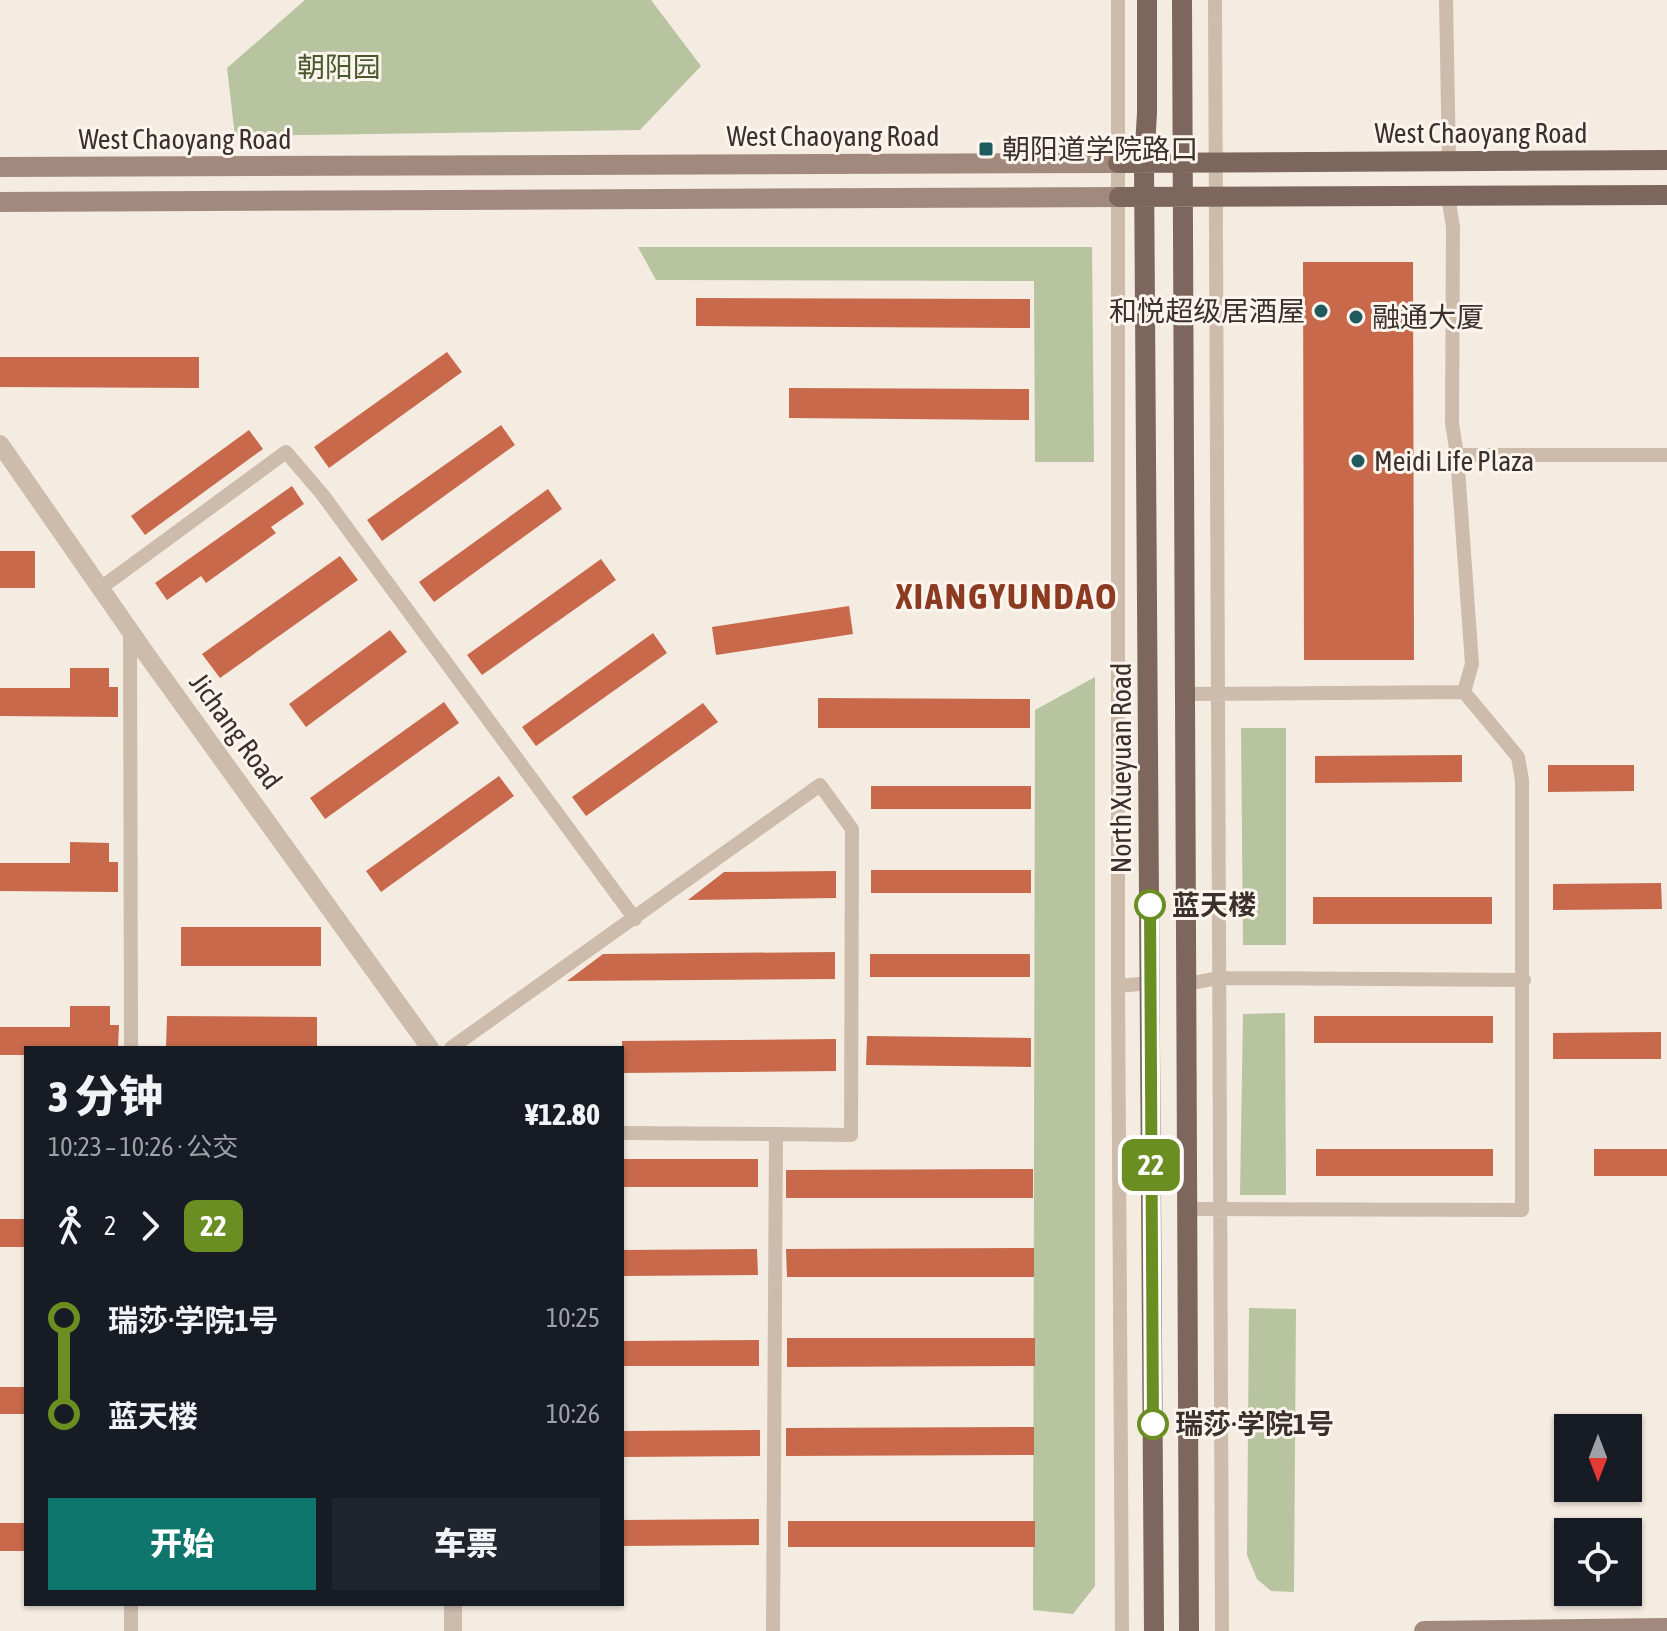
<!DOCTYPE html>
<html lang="zh">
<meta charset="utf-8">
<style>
body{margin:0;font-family:"Asap Condensed","Noto Sans SC",sans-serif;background:#20242c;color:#f1f3f6;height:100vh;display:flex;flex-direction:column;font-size:30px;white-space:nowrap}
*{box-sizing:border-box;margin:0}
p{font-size:26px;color:#9ea1a6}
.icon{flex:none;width:44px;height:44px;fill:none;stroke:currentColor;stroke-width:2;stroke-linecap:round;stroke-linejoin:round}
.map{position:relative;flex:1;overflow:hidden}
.sheet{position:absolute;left:24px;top:1046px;width:600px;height:560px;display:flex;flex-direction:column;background:#171b24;border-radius:0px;box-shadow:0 2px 6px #0004}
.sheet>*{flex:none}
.badge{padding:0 16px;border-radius:12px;font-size:28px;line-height:52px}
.needle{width:52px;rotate:180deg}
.controls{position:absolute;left:1554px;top:1414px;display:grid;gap:16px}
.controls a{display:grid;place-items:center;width:88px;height:88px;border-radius:0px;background:#171b24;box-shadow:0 2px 6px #0004;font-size:40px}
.map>.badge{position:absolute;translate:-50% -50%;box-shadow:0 0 0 4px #fff}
.legs{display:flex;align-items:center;gap:12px;height:88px;padding:0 24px;font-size:26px}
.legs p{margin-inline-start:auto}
.summary{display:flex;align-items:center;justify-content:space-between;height:136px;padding:0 24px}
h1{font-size:44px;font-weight:800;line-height:60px}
.cta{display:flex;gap:16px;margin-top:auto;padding:16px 24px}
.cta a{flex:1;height:92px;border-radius:0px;background:#0f766e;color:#fff;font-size:32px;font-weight:800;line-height:92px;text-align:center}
.cta a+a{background:#20242c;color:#f1f3f6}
ul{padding:0 24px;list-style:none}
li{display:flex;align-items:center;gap:28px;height:96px;font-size:30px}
li i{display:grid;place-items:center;width:12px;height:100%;margin:0 10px;background:currentColor}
li i::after{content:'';width:20px;height:20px;margin:-10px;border:6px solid;border-radius:50%;background:#171b24}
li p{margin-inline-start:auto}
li:first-child i{background:linear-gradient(#0000 50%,currentColor 0)}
li:last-child i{background:linear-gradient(currentColor 50%,#0000 0)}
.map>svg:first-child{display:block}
.green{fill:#b8c4a0}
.building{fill:#c8694b}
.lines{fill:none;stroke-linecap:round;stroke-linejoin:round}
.minor{stroke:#cdbbac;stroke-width:14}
.tertiary{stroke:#cdbbac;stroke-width:18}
.secondary{stroke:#a18a7d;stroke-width:20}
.primary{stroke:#7d675c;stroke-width:20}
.line-1-casing{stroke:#fff;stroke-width:18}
.line-1{stroke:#6b8e23;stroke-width:12}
.poi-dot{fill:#1f5a5e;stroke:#fbf5ee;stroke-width:3}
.stop-1-dot{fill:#fff;stroke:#6b8e23;stroke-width:4}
.labels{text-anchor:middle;stroke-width:6;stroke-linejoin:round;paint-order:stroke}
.park-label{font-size:28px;fill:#4a5a2e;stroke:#fbf5ee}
.street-label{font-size:28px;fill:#3b302b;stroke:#fbf5ee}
.poi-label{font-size:28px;fill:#3b302b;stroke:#fbf5ee;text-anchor:start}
.stop-label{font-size:28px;font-weight:bold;fill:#3b302b;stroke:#fbf5ee;text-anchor:start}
.district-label{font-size:36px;font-weight:bold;letter-spacing:2px;fill:#8c3b22;stroke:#fbf5ee}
</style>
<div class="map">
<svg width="1667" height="1631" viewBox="0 0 1667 1631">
<rect width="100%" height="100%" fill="#f4ebe1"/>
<path class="green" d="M305,0H651L701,66L640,130L235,136L227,68Z
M638,247H1092L1094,462H1035L1034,281L656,280Z
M1095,677V1586L1073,1614L1033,1610L1035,710Z
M1241,728H1286V945H1243Z
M1285,1013L1286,1195H1240L1243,1014Z
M1249,1308L1296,1309L1294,1592L1271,1591L1257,1579L1247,1555Z"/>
<path class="building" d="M1303,262H1413L1414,660H1304Z
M696,298L1030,299V328L696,326Z
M447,352L462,372L329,468L314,447Z
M0,357H199V388L0,387Z
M789,388L1029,389V420L789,418Z
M501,425L515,445L382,541L367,520Z
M249,430L263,449L145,535L131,516Z
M292,486L304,504L271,527L276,533L206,583L201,576L167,600L155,583Z
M548,489L562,509L434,602L419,582Z
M0,551H35V588H0Z
M340,556L358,580L220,678L202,654Z
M601,559L616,580L482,675L467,655Z
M849,606L853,634L716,655L712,627Z
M390,630L407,652L306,727L289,704Z
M653,633L667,653L536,746L522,727Z
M70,668H109V687H118V717L0,716V688H70Z
M818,698L1030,699V728H818Z
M444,702L459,723L325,819L310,798Z
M703,703L718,722L586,816L572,797Z
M1462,755V782L1315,783V756Z
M1548,765H1634V791L1548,792Z
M499,776L514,796L381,892L366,871Z
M871,786H1031V809H871Z
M70,842L109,843V862H118V892L0,891V863H70Z
M871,870H1031V893H871Z
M836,871V898L688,900L724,872Z
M1661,883L1662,909L1553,910V884Z
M1313,897H1492V924H1313Z
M181,927H321V966H181Z
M835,952V979L567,981L603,954Z
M870,954H1030V977H870Z
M70,1006H110V1025H119L118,1048H26V1055H0V1027H70Z
M167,1016L317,1017V1048H166Z
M1314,1016H1493V1043H1314Z
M1661,1032V1059H1553V1033Z
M867,1036L1031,1038V1067L866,1065Z
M836,1039V1071L622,1073V1041Z
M1316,1149H1493V1176H1316Z
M1594,1149H1667V1176H1594Z
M622,1159H758V1187H622Z
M1033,1169V1198H786V1170Z
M0,1219H26V1247H0Z
M1034,1248V1277H787L786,1249Z
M757,1249L758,1275L622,1276V1250Z
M787,1338H1035V1366L787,1367Z
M759,1340V1366H622V1341Z
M0,1387H26V1414H0Z
M1034,1427V1455L786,1456V1428Z
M760,1430V1456L622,1457V1431Z
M759,1519V1545L622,1546V1520Z
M788,1521H1035V1547H788Z
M0,1523H26V1551H0Z"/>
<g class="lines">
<path class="minor" d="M1118,0V986L1122,1631
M1215,0L1222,1631
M1446,0L1449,161
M1457,455H1667
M102,587L286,452L322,494L635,919
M130,629L131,1048
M1186,694L1464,692
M1187,984L1218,978L1524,980
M1118,986L1150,983
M451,1048L820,785L852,829L851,1135L776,1134
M622,1133L776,1134L773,1631
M1188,1209L1522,1210V780L1518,757L1464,692L1472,664L1457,455L1452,423L1453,227L1448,196
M131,1604V1631"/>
<path class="tertiary" d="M0,444L149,658L430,1048
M453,1631V1604"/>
<path class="secondary" d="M0,167L1118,163
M0,202L1119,197
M1424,1631L1667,1628"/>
<path class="primary" d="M1147,0V113L1144,163L1154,1631
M1182,0L1189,1631
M1118,163L1667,160
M1119,197L1667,195"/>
</g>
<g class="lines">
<g class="line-1-casing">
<path id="line-1" d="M1150,905L1153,1424"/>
</g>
<use href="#line-1" class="line-1"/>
</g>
<g class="poi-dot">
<rect x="978" y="141" width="16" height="16" rx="4"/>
<circle cx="1321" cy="311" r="8"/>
<circle cx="1356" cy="317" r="8"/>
<circle cx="1358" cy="461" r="8"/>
</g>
<g class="stop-1-dot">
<circle cx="1150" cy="905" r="14"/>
<circle cx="1153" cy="1424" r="14"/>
</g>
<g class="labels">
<g class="park-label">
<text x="339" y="77">朝阳园</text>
</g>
<g class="street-label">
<text x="1481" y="143">West Chaoyang Road</text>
<text x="833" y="146">West Chaoyang Road</text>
<text x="185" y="149">West Chaoyang Road</text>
<text transform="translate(236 731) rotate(54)" y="10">Jichang Road</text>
<text transform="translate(1121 768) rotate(-90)" y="10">North Xueyuan Road</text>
</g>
<g class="poi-label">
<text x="1002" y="159">朝阳道学院路口</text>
<text x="1305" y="321" text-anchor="end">和悦超级居酒屋</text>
<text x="1372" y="327">融通大厦</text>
<text x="1374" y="471">Meidi Life Plaza</text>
</g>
<g class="stop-label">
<text x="1172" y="915">蓝天楼</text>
<text x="1175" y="1434">瑞莎·学院1号</text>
</g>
<g class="district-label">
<text x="1007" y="609">XIANGYUNDAO</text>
</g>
</g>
</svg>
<div class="controls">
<a><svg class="needle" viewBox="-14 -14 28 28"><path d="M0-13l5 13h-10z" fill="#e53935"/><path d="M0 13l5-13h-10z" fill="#9ea1a6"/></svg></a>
<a><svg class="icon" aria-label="locate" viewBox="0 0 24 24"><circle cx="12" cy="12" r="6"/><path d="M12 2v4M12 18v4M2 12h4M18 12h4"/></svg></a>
</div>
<b class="badge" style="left:1151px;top:1165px;background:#6b8e23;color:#fff">22</b>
<section class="sheet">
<div class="summary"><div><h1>3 分钟</h1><p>10:23 – 10:26 · 公交</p></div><b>¥12.80</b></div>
<div class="legs"><svg class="icon" aria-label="walk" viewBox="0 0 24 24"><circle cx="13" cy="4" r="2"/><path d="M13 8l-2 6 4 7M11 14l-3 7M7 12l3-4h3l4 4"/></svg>2<svg class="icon" aria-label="forward" viewBox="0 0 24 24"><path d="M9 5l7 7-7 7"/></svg><b class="badge" style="background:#6b8e23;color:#fff">22</b></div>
<ul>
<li><i style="color:#6b8e23"></i><b>瑞莎·学院1号</b><p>10:25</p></li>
<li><i style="color:#6b8e23"></i><b>蓝天楼</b><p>10:26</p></li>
</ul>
<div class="cta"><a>开始</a><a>车票</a></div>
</section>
</div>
